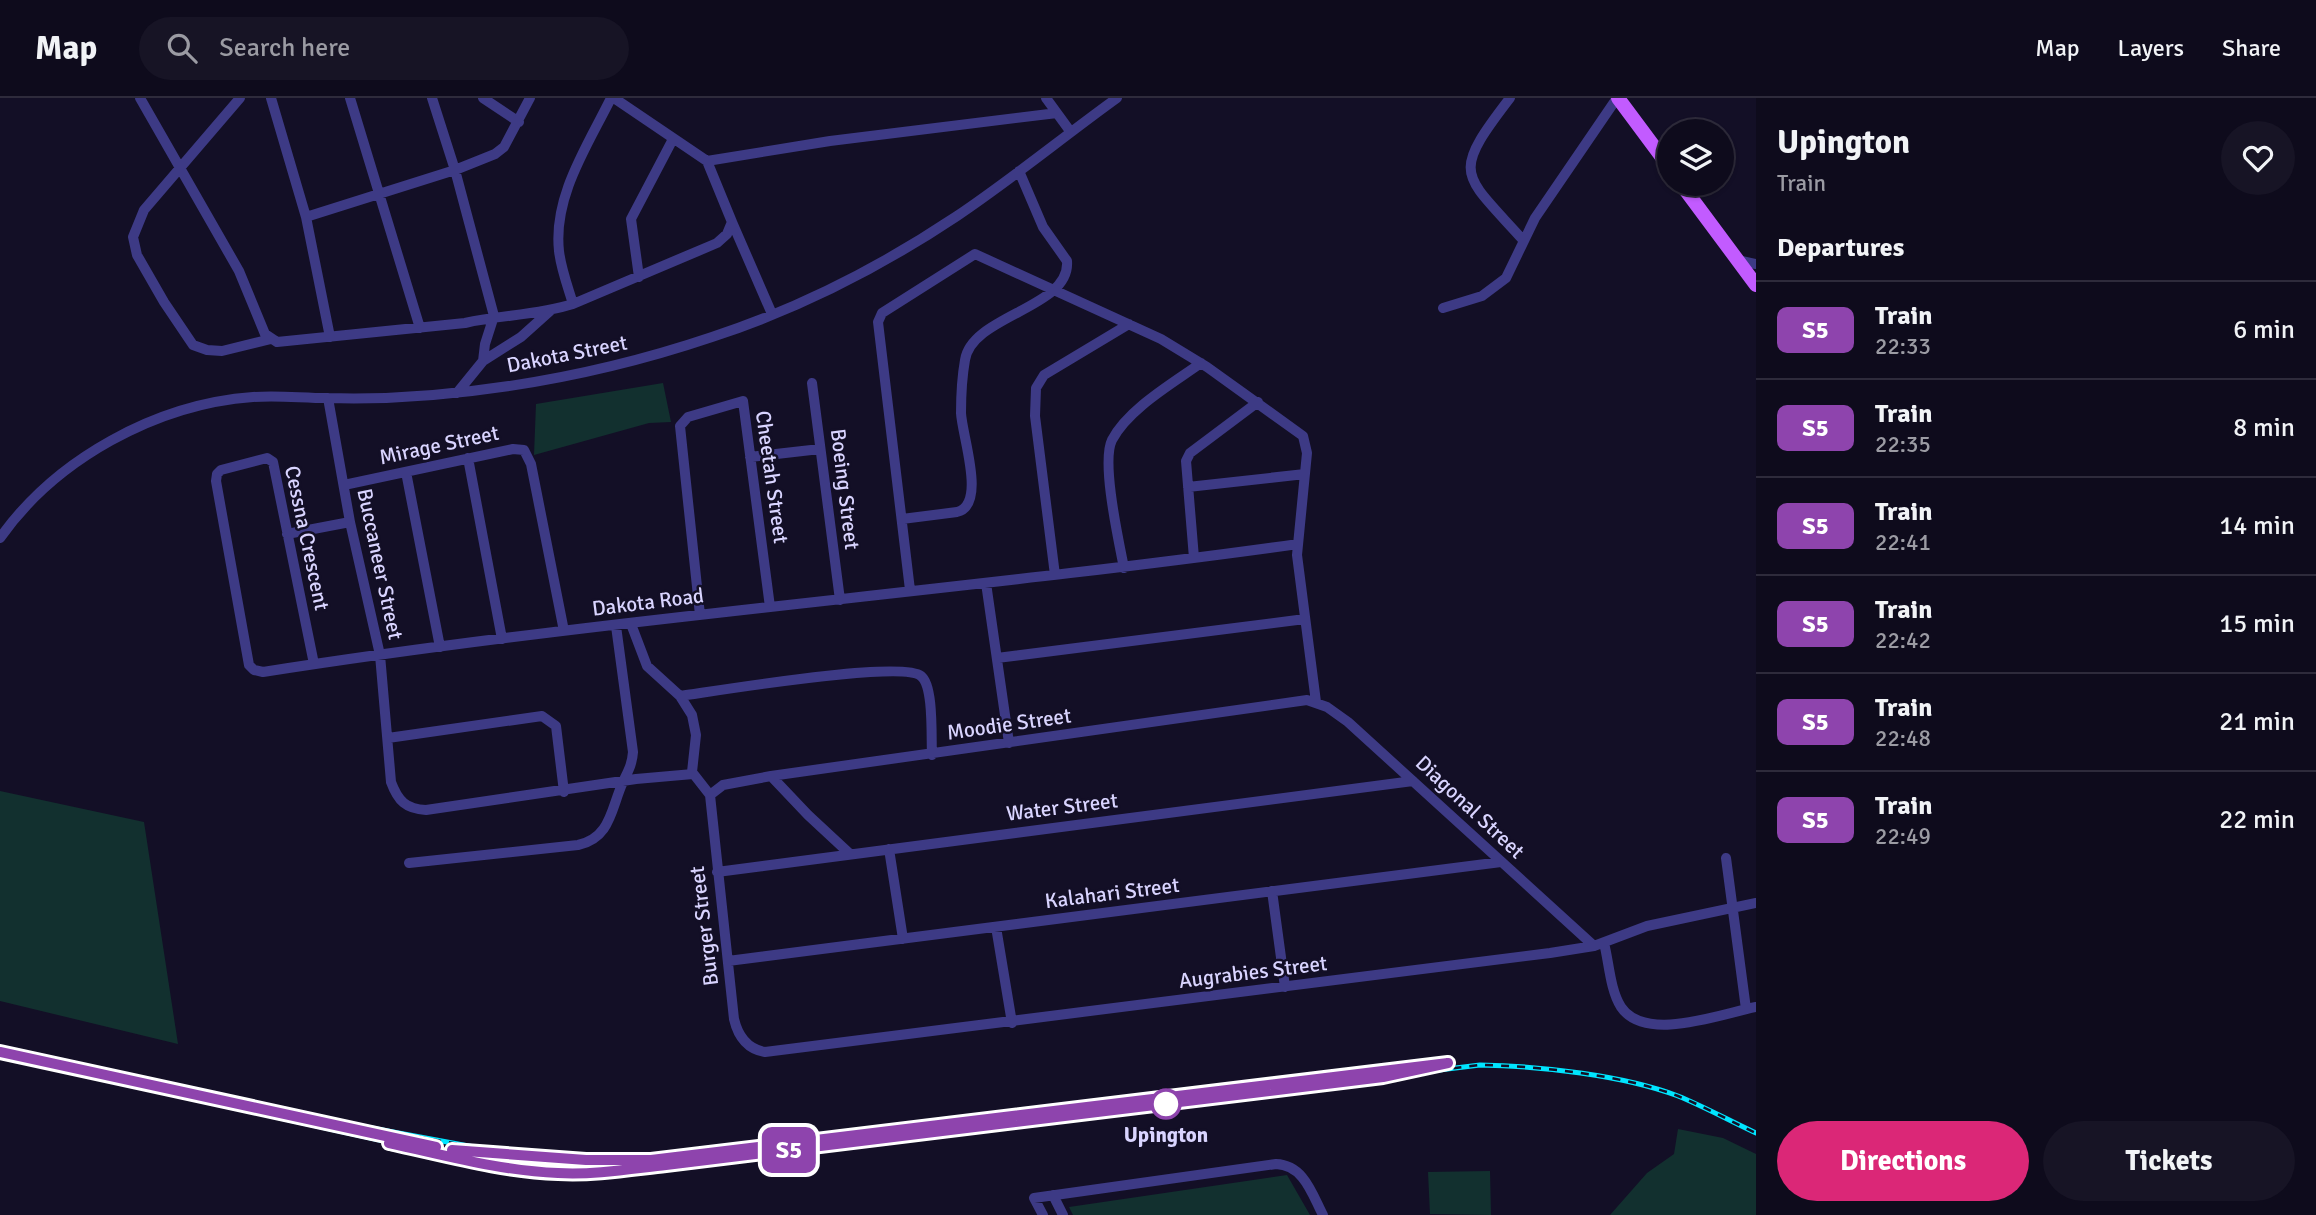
<!DOCTYPE html>
<style>
body{margin:0;font-family:Signika,sans-serif;background:#171425;color:#f1f3f6;height:100vh;display:flex;flex-direction:column;font-size:26px;white-space:nowrap}
*{box-sizing:border-box;margin:0}
p{font-size:23px;color:#9b9ba3}
.icon{flex:none;width:38px;height:38px;fill:none;stroke:currentColor;stroke-width:2;stroke-linecap:round;stroke-linejoin:round}
.map{position:relative;flex:1;overflow:hidden}
.panel{display:flex;flex-direction:column;background:#0e0b1c;width:560px}
.panel>*{flex:none}
.badge{padding:0 14px;border-radius:10px;font-size:24px;line-height:46px}
.controls{position:absolute;left:1657px;top:21px;display:grid;gap:14px}
.controls a{display:grid;place-items:center;width:77px;height:77px;border-radius:50%;background:#0e0b1c;box-shadow:0 2px 5px #0004,0 0 0 2px #2e2b3b;font-size:35px}
.map>.badge{position:absolute;translate:-50% -50%;box-shadow:0 0 0 4px #fff}
h2{padding:0 21px;font-size:26px;line-height:63px}
.round{display:grid;place-items:center;flex:none;width:74px;height:74px;border-radius:37px;background:#171425}
.headline{display:flex;align-items:center;justify-content:space-between;height:119px;padding:0 21px}
h1{font-size:33px;font-weight:700;line-height:52px}
.button{display:flex;gap:14px;margin-top:auto;padding:14px 21px}
.button a{flex:1;height:80px;border-radius:42px;background:#db2777;color:#fff;font-size:28px;font-weight:700;line-height:80px;text-align:center}
.button a+a{background:#171425;color:#f1f3f6}
ul{padding:0;list-style:none}
li{display:flex;align-items:center;gap:21px;height:98px;padding:0 21px;border-top:2px solid #2e2b3b}
li div{flex:1}
li b{display:block;font-size:26px}
li em{font-style:normal}
li .badge{min-width:77px;font-weight:700;text-align:center}
header{display:flex;align-items:center;gap:42px;box-sizing:border-box;height:98px;padding:0 35px;background:#0e0b1c;border-bottom:2px solid #2e2b3b}
header strong{font-size:33px}
nav{display:flex;gap:38px;margin-inline-start:auto;font-size:24px}
.search{width:490px;height:63px;background:#171425;display:flex;align-items:center;gap:18px;box-sizing:border-box;padding:0 24px;border-radius:38px;color:#9b9ba3;font-size:26px}
main{display:flex;flex:1;min-height:0}
.map>svg:first-child{display:block}
.green{fill:#12302f}
.lines{fill:none;stroke-linecap:round;stroke-linejoin:round}
.minor{stroke:#3d3a85;stroke-width:10}
.major{stroke:#c25bff;stroke-width:14}
.rail-casing{stroke:#00e5ff;stroke-width:5}
.rail{stroke:#130f26;stroke-width:2.5;stroke-dasharray:8;stroke-linecap:butt}
.line-casing{stroke:#fff;stroke-width:16}
.line{stroke:#8e44ad;stroke-width:10}
.stop-dot{fill:#fff;stroke:#8e44ad;stroke-width:3.5}
.labels{text-anchor:middle;stroke-width:5;stroke-linejoin:round;paint-order:stroke}
.street-label{font-size:21px;fill:#d9d4ff;stroke:#130f26}
.stop-label{font-size:21px;font-weight:bold;fill:#d9d4ff;stroke:#130f26}
</style>
<header>
<strong>Map</strong>
<div class="search"><svg class="icon" aria-label="search" viewBox="0 0 24 24"><circle cx="10" cy="10" r="6"/><path d="M15 15l6 6"/></svg>Search here</div>
<nav><a>Map</a><a>Layers</a><a>Share</a></nav>
</header>
<main>
<div class="map">
<svg width="1756" height="1117" viewBox="0 0 1756 1117">
<rect width="100%" height="100%" fill="#130f26"/>
<path class="green" d="M663,285L671,324L649,325L534,357L536,306Z
M0,693L144,724L178,946L0,903Z
M1678,1031L1723,1040L1756,1056V1117H1610L1647,1075L1674,1056Z
M1490,1073L1491,1117L1430,1116L1428,1074Z
M1287,1077L1310,1117H1073L1069,1109Z"/>
<g class="lines">
<path class="minor" d="M140,0L239,173L265,236L277,244L465,225C501,217 538,217 573,206L717,145L727,136L732,124L707,63L614,0
M240,0L144,112L133,139L137,157L164,204L193,247L207,252L222,253L271,241
M271,0L306,119L330,239
M350,0L420,230
M432,0L455,72L494,218L485,246L483,263
M483,0L519,24
M1046,0L1070,33
M1510,0C1450,78 1462,74 1523,142
M707,63L830,43L1057,15
M306,119L455,72L495,56L504,49L530,0
M732,124L772,216
M1737,162L1756,166
M639,179L631,121L673,41
M573,206C568,189 561,171 559,153C553,98 588,47 611,0
M1443,210L1482,198L1506,180L1535,120L1617,0
M812,285L840,502
M457,295L483,263L521,239L550,213
M328,300L350,424L380,557L391,684C398,703 406,711 426,712L636,681L693,676
M750,359L820,351
M468,360L502,541
M406,374L440,549
M344,387L513,351L524,352L531,366L564,533
M1188,389L1305,376
M902,421L957,414C987,407 962,338 961,315C961,298 962,279 965,262C972,217 1071,210 1067,163L1043,129L1019,73
M287,436L350,424
M0,440C56,361 156,306 253,299C278,297 302,300 327,300C362,301 398,300 433,297C527,289 623,269 712,239C798,211 882,168 957,118C1012,81 1063,39 1117,0
M1194,460L1186,363L1190,355L1258,304
M1124,470C1119,444 1101,364 1112,342C1128,311 1173,285 1201,265
M1055,477L1035,318L1036,290L1044,277L1129,226
M986,485L1009,645
M910,492L878,224L882,215L975,156L1161,241L1207,269L1303,338L1307,355L1297,457L1316,604
M700,517L680,328L688,319L743,303L770,509
M631,526L647,568L680,598L692,617L696,637L692,674L710,697
M997,560L1305,521
M314,566L273,364L267,360L221,372L217,376L216,383L249,567L254,572L263,574C607,520 954,494 1298,446
M680,598C716,593 901,562 921,578C934,588 931,640 932,657
M388,640L542,618L556,628L564,694
M771,678L808,717L850,756
M710,697L734,921C738,938 747,951 765,954L1550,855L1594,848L1647,828L1756,805
M710,697L723,687L771,678L1307,602L1327,609L1348,624L1594,848
M889,751L903,841
M1726,760L1746,911
M409,765L578,747C611,740 611,710 623,684C628,673 632,667 633,654L616,528
M717,774L1413,683
M1272,793L1285,889
M996,829L1012,925
M1604,845C1609,864 1610,892 1621,909C1645,945 1721,916 1756,909
M728,863L1501,764
M1053,1097L1063,1117
M1043,1117L1034,1100L1276,1066C1304,1067 1312,1096 1323,1117"/>
<path class="major" d="M1618,0L1670,70
M1681,86L1756,187"/>
<g class="rail-casing">
<path id="rail" d="M0,958L488,1066L562,1075L666,1067L1480,967C1539,968 1623,977 1678,998C1705,1009 1730,1023 1756,1035
M323,1021L474,1049
M464,1053L625,1064"/>
</g>
<use href="#rail" class="rail"/>
</g>
<g class="lines">
<g class="line-casing">
<path id="line" d="M0,954L436,1049L389,1045C445,1057 501,1073 558,1075C594,1077 630,1071 666,1067L1383,979L1448,965L651,1062H586L452,1052"/>
</g>
<use href="#line" class="line"/>
</g>
<circle class="stop-dot" cx="1166" cy="1006" r="14"/>
<g class="labels">
<g class="street-label">
<text transform="translate(567 256) rotate(-11)" y="7">Dakota Street</text>
<text transform="translate(439 347) rotate(-12)" y="7">Mirage Street</text>
<text transform="translate(772 379) rotate(82)" y="7">Cheetah Street</text>
<text transform="translate(845 391) rotate(83)" y="7">Boeing Street</text>
<text transform="translate(307 440) rotate(78)" y="7">Cessna Crescent</text>
<text transform="translate(380 466) rotate(78)" y="7">Buccaneer Street</text>
<text transform="translate(648 504) rotate(-7)" y="7">Dakota Road</text>
<text transform="translate(1009 626) rotate(-8)" y="7">Moodie Street</text>
<text transform="translate(1062 709) rotate(-7)" y="7">Water Street</text>
<text transform="translate(1470 709) rotate(43)" y="7">Diagonal Street</text>
<text transform="translate(1112 795) rotate(-7)" y="7">Kalahari Street</text>
<text transform="translate(704 828) rotate(-97)" y="7">Burger Street</text>
<text transform="translate(1253 874) rotate(-7)" y="7">Augrabies Street</text>
</g>
<g class="stop-label">
<text x="1166" y="1044">Upington</text>
</g>
</g>
</svg>
<div class="controls">
<a><svg class="icon" aria-label="layers" viewBox="0 0 24 24"><path d="M12 4l9 5-9 5-9-5zM3 14l9 5 9-5"/></svg></a>
</div>
<b class="badge" style="left:789px;top:1052px;background:#8e44ad;color:#fff">S5</b>
</div>
<section class="panel">
<div class="headline"><div><h1>Upington</h1><p>Train</p></div><a class="round"><svg class="icon" aria-label="heart" viewBox="0 0 24 24"><path d="M12 20l-8-8c-3-5 5-10 8-4 3-6 11-1 8 4z"/></svg></a></div>
<h2>Departures</h2>
<ul>
<li><span class="badge" style="background:#8e44ad;color:#fff">S5</span><div><b>Train</b><p>22:33</p></div><em>6 min</em></li>
<li><span class="badge" style="background:#8e44ad;color:#fff">S5</span><div><b>Train</b><p>22:35</p></div><em>8 min</em></li>
<li><span class="badge" style="background:#8e44ad;color:#fff">S5</span><div><b>Train</b><p>22:41</p></div><em>14 min</em></li>
<li><span class="badge" style="background:#8e44ad;color:#fff">S5</span><div><b>Train</b><p>22:42</p></div><em>15 min</em></li>
<li><span class="badge" style="background:#8e44ad;color:#fff">S5</span><div><b>Train</b><p>22:48</p></div><em>21 min</em></li>
<li><span class="badge" style="background:#8e44ad;color:#fff">S5</span><div><b>Train</b><p>22:49</p></div><em>22 min</em></li>
</ul>
<div class="button"><a>Directions</a><a>Tickets</a></div>
</section>
</main>
